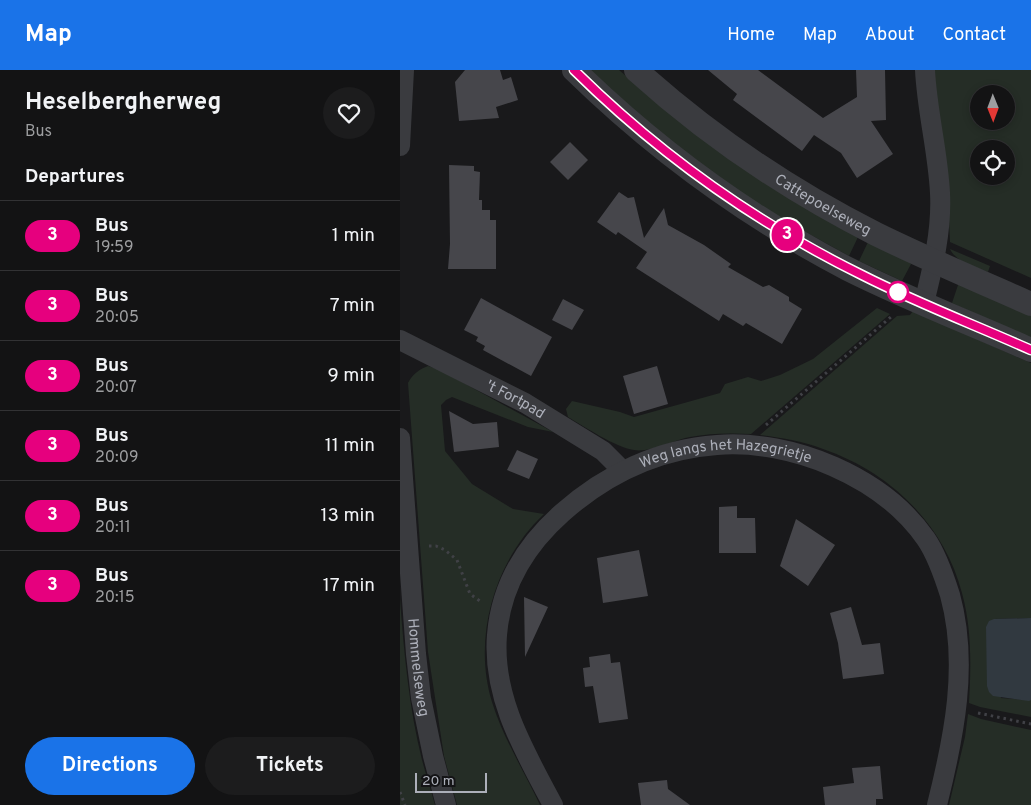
<!DOCTYPE html>
<style>
body{margin:0;font-family:Overpass,sans-serif;background:#1c1c1d;color:#f1f3f6;height:100vh;display:flex;flex-direction:column;font-size:19px;white-space:nowrap}
*{box-sizing:border-box;margin:0}
p{font-size:16px;color:#9d9ea0}
.icon{flex:none;width:28px;height:28px;fill:none;stroke:currentColor;stroke-width:2;stroke-linecap:round;stroke-linejoin:round}
.map{position:relative;flex:1;overflow:hidden}
.drawer{display:flex;flex-direction:column;background:#131314;width:400px}
.drawer>*{flex:none}
.badge{padding:0 10px;border-radius:16px;font-size:18px;line-height:32px}
.needle{width:32px;rotate:179deg}
.controls{position:absolute;left:570px;top:15px;display:grid;gap:10px}
.controls a{display:grid;place-items:center;width:45px;height:45px;border-radius:50%;background:#131314;box-shadow:0 2px 8px #0003,0 0 0 1px #323234;font-size:25px}
.scale{position:absolute;left:15px;bottom:12px;width:72px;box-sizing:border-box;padding-left:5px;border:2px solid #acafb9;border-top:0;font-size:14px;line-height:18px;white-space:nowrap;color:#acafb9;-webkit-text-stroke:4px #141416;paint-order:stroke}
.map>.badge{position:absolute;translate:-50% -50%;box-shadow:0 0 0 2px #fff}
h2{padding:0 25px;font-size:19px;line-height:45px}
.round{display:grid;place-items:center;flex:none;width:52px;height:52px;border-radius:26px;background:#1c1c1d}
.overview{display:flex;align-items:center;justify-content:space-between;height:85px;padding:0 25px}
h1{font-size:24px;font-weight:700;line-height:38px}
.button{display:flex;gap:10px;margin-top:auto;padding:10px 25px}
.button a{flex:1;height:58px;border-radius:30px;background:#1a73e8;color:#fff;font-size:20px;font-weight:700;line-height:58px;text-align:center}
.button a+a{background:#1c1c1d;color:#f1f3f6}
ul{padding:0;list-style:none}
li{display:flex;align-items:center;gap:15px;height:70px;padding:0 25px;border-top:1px solid #323234}
li div{flex:1}
li b{display:block;font-size:19px}
li em{font-style:normal}
li .badge{min-width:55px;font-weight:700;text-align:center}
header{display:flex;align-items:center;gap:30px;box-sizing:border-box;height:70px;padding:0 25px;background:#1a73e8;color:#fff}
header strong{font-size:24px}
nav{display:flex;gap:28px;margin-inline-start:auto;font-size:18px}
main{display:flex;flex:1;min-height:0}
.map>svg:first-child{display:block}
.green{fill:#252d26;fill-rule:evenodd}
.water{fill:#313940}
.building{fill:#46464b}
.lines{fill:none;stroke-linecap:round;stroke-linejoin:round}
.path{stroke:#404146;stroke-width:3;stroke-dasharray:2.5 4;stroke-linecap:butt}
.minor{stroke:#3a3b3f;stroke-width:20}
.tertiary{stroke:#3a3b3f;stroke-width:24}
.line-casing{stroke:#fff;stroke-width:11}
.line{stroke:#e6007e;stroke-width:8}
.stop-dot{fill:#fff;stroke:#e6007e;stroke-width:2.5}
.labels{text-anchor:middle;stroke-width:4.5;stroke-linejoin:round;paint-order:stroke}
.street-label{font-size:15px;fill:#acafb9;stroke:#141416}
</style>
<header>
<strong>Map</strong>
<nav><a>Home</a><a>Map</a><a>About</a><a>Contact</a></nav>
</header>
<main>
<section class="drawer">
<div class="overview"><div><h1>Heselbergherweg</h1><p>Bus</p></div><a class="round"><svg class="icon" aria-label="heart" viewBox="0 0 24 24"><path d="M12 20l-8-8c-3-5 5-10 8-4 3-6 11-1 8 4z"/></svg></a></div>
<h2>Departures</h2>
<ul>
<li><span class="badge" style="background:#e6007e;color:#fff">3</span><div><b>Bus</b><p>19:59</p></div><em>1 min</em></li>
<li><span class="badge" style="background:#e6007e;color:#fff">3</span><div><b>Bus</b><p>20:05</p></div><em>7 min</em></li>
<li><span class="badge" style="background:#e6007e;color:#fff">3</span><div><b>Bus</b><p>20:07</p></div><em>9 min</em></li>
<li><span class="badge" style="background:#e6007e;color:#fff">3</span><div><b>Bus</b><p>20:09</p></div><em>11 min</em></li>
<li><span class="badge" style="background:#e6007e;color:#fff">3</span><div><b>Bus</b><p>20:11</p></div><em>13 min</em></li>
<li><span class="badge" style="background:#e6007e;color:#fff">3</span><div><b>Bus</b><p>20:15</p></div><em>17 min</em></li>
</ul>
<div class="button"><a>Directions</a><a>Tickets</a></div>
</section>
<div class="map">
<svg width="631" height="735" viewBox="0 0 631 735">
<rect width="100%" height="100%" fill="#19191b"/>
<path class="green" d="M189,0H219C295,67 369,120 458,167L449,186L375,145L336,119L267,69Z
M533,0H631V208L550,172L548,129ZM579,24H606V51H579ZM579,79H606V106H579Z
M468,172L509,192L511,194L502,211L459,191Z
M550,179L590,196L588,202C575,197 556,192 550,179Z
M561,214L631,246V269L552,233L558,215Z
M477,238L490,244L351,364C331,363 310,363 290,367C274,370 249,383 234,380C215,377 185,357 168,347L166,339L172,331L220,342L234,347L320,323L325,314L348,307L361,311L380,305L413,289Z
M513,241L631,293V548L594,549L601,628L631,630V647L580,637L569,633C571,597 572,559 562,523C544,454 490,402 423,379C403,371 381,368 360,365L497,246L510,245Z
M28,296L40,300L153,362L128,357L52,327L46,330L41,335L45,381L72,414L113,439L144,444C95,490 72,567 92,632C103,668 124,701 140,735H57L44,686L28,582L8,313C13,304 18,300 28,296Z
M0,529C4,583 9,638 22,690C26,705 31,720 35,735H0Z
M568,644L581,649L631,660V735H549L565,667Z"/>
<path class="water" d="M631,548V630L629,631L593,626L589,622L587,616L586,557L589,551L594,549Z"/>
<path class="building" d="M65,0H100L103,10L111,7L118,30L96,37L99,48L59,51L55,12Z
M308,0H358L423,48L457,27L456,0H485L486,50L471,51L493,84L457,108L441,83L414,65L402,81L333,30L337,24Z
M170,72L188,90L168,110L150,92Z
M49,95L74,96V101L80,102L79,130H82V140H90V150H96V199H48L50,174Z
M219,122L228,128L234,127L244,168L264,138L268,155L304,175L331,194L328,197L363,217L369,215L389,227V231L402,239L382,274L346,253L343,256L323,244L319,251L236,198L247,182L218,162L216,165L197,152Z
M81,228L152,267L131,306L83,280L85,276L76,271L78,267L64,260Z
M163,229L184,240L172,260L152,250Z
M257,296L268,334L234,344L223,306Z
M49,341L73,354L97,352L99,377L54,382Z
M117,380L138,389L129,409L107,400Z
M337,436V448H355L356,483H319V437Z
M396,449L435,475L408,516L380,496Z
M239,480L248,526L203,533L197,488Z
M124,527L148,537L125,587Z
M451,537L462,575L480,573L484,604L443,609L438,573L430,543Z
M210,584L211,593L220,592L228,649L199,653L193,616L185,617L183,598L190,597L189,587Z
M480,696L483,729H476V735H425L423,717L454,713L452,698Z
M267,710L268,719L290,735H241L238,713Z"/>
<g class="lines">
<path class="path" d="M366,355L492,246
M29,476H36L45,480L57,490L70,524L80,531
M578,643L631,654
M0,722L5,735"/>
<g class="minor">
<path d="M0,76L4,0"/>
<path d="M524,233C533,197 542,160 540,123C538,82 527,41 525,0"/>
<path id="s1" d="M0,270L125,333L203,381L223,401"/>
<path id="s2" d="M0,368L16,584L21,628L33,686L46,735"/>
<path id="s3" d="M153,735C125,682 92,628 97,565C101,515 126,475 162,443C206,404 259,379 317,375C392,369 483,407 526,469C537,485 544,506 550,525C569,594 554,667 537,735"/>
</g>
<g class="tertiary">
<path d="M174,0C255,79 348,147 448,199C508,229 570,253 631,280"/>
<path id="s4" d="M236,0C308,65 389,120 476,164C527,189 579,211 631,234"/>
</g>
</g>
<g class="lines">
<g class="line-casing">
<path id="line" d="M174,0C258,83 356,153 462,205C517,233 575,255 631,280"/>
</g>
<use href="#line" class="line"/>
</g>
<circle class="stop-dot" cx="498" cy="222" r="10"/>
<g class="labels">
<g class="street-label">
<text dy="5" stroke="none"><textPath href="#s4" startOffset="231">Cattepoelseweg</textPath></text>
<text dy="5" stroke="none"><textPath href="#s1" startOffset="130">'t Fortpad</textPath></text>
<text dy="5" stroke="none"><textPath href="#s3" startOffset="504">Weg langs het Hazegrietje</textPath></text>
<text dy="5" stroke="none"><textPath href="#s2" startOffset="230">Hommelseweg</textPath></text>
</g>
</g>
</svg>
<div class="controls">
<a><svg class="needle" viewBox="-14 -14 28 28"><path d="M0-13l5 13h-10z" fill="#e53935"/><path d="M0 13l5-13h-10z" fill="#9d9ea0"/></svg></a>
<a><svg class="icon" aria-label="locate" viewBox="0 0 24 24"><circle cx="12" cy="12" r="6"/><path d="M12 2v4M12 18v4M2 12h4M18 12h4"/></svg></a>
</div>
<div class="scale">20 m</div>
<b class="badge" style="left:387px;top:165px;background:#e6007e;color:#fff">3</b>
</div>
</main>
